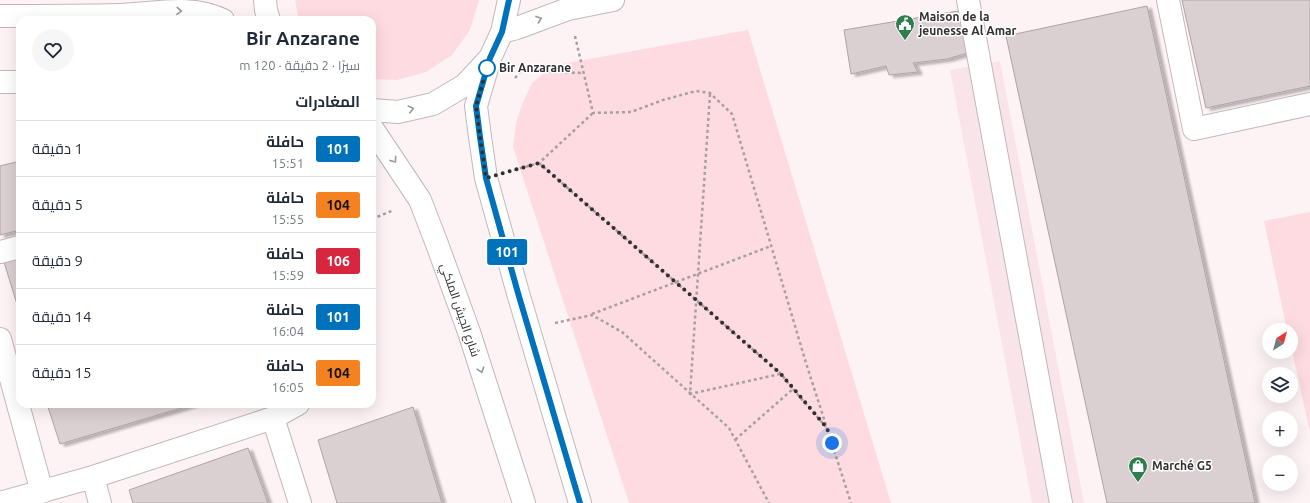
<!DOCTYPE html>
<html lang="ar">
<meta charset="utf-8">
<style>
body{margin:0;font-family:Ubuntu,Cairo,sans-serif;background:#f6f6f7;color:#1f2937;direction:rtl;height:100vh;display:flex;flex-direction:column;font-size:15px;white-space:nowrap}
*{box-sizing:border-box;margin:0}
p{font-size:13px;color:#747a83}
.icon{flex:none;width:22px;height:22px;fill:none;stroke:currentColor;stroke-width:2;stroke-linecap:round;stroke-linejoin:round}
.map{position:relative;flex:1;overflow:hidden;direction:ltr}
.side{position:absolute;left:16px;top:16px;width:360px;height:392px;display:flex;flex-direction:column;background:#fff;border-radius:12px;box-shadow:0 4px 16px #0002;direction:rtl}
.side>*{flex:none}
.badge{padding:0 8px;border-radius:3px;font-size:14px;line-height:26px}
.needle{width:26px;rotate:36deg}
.fabs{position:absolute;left:1262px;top:323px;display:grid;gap:8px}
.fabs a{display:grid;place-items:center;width:36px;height:36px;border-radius:50%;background:#fff;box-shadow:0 4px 16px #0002;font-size:20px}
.you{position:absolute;width:20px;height:20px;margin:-10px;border:3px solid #fff;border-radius:50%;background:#1a73e8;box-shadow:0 0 0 6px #1a73e833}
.map>.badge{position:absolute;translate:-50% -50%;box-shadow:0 0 0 2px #fff}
h2{padding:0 16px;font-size:15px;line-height:36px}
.round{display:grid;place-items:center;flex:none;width:42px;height:42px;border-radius:21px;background:#f6f6f7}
.headline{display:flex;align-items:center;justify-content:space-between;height:68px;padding:0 16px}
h1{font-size:19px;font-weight:700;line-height:30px}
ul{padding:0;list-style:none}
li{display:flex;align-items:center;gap:12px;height:56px;padding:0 16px;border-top:1px solid #e0e1e3}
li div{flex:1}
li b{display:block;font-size:15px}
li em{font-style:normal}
li .badge{min-width:44px;font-weight:700;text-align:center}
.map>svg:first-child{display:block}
.built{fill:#f9e5e9}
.green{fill:#fddbe1}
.building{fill:#dacfd1;stroke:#aea4a6;filter:url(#shadow)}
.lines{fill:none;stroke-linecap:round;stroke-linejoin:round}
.minor-casing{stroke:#c2b8ba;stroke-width:24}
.major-casing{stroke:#c2b8ba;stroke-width:24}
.path{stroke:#a79fa1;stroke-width:2.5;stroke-dasharray:3 3;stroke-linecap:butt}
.minor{stroke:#fff;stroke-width:22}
.major{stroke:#fff;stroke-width:22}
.oneway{stroke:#999798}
.line-casing{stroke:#fff;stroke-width:9}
.line{stroke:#0072bc;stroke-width:6}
.walk{stroke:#332f30;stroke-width:4;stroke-dasharray:0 7.2}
.stop-dot{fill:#fff;stroke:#0072bc;stroke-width:2}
.labels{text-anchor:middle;stroke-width:3;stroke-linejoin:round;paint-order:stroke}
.poi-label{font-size:12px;font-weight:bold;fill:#332f30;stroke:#fff;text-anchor:start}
.stop-label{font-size:12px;font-weight:bold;fill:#332f30;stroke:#fff;text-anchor:start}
.street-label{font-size:12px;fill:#332f30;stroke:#fff}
</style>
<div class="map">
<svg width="1310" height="503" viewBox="0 0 1310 503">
<defs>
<filter id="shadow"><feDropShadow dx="4.5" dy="2.5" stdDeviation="1" flood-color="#0004"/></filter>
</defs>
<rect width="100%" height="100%" fill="#fdf2f4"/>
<path class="built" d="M1000,61L1084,503H1032L950,70Z"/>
<path class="green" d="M295,0H479L470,30L452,55L426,72L397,80L372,79V20H299Z
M748,30L891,503H629L513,147L516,123L522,105L532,83L544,73L556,65Z
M1310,212V432L1291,346V330H1287L1264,221Z"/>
<path class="building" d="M1182,0H1310V86L1206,108Z
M1147,6L1255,503H1107L1006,36Z
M958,11L968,53L947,59L913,63L918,72L889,75L886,66L851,74L844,30Z
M20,161V230L0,235V166Z
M20,257V314L4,262Z
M47,404H195L60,444Z
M413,407L442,503H337L318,440Z
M248,448L268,503H133L129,490Z"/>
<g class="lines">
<g class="minor-casing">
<path id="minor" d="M968,0L1061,503
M1168,0L1194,129L1310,104
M0,16C40,16 80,16 120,15C154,14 191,4 223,20
M502,32L517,28L568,9L613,0
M0,82H20
M0,252L20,247
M0,339L42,492
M273,418L300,503
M93,477L100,503
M0,503L93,477L273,418L298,404"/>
</g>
<g class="major-casing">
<path id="major" d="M265,0L266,10L269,20
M490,58L476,106L480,137L486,178L518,293L580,503
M372,110L398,112L433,104L465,85L490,58L502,32L509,0
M372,128L420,200L437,244L469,332L524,503"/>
</g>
<path class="path" d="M575,36L593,113L631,112L663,100L696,91L710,93L732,114L806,363L851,503
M515,78L521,71L583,73
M710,94L690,394L780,374
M539,163L781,374L793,389L745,431L735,440
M514,170L539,163L593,113
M372,219L394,210
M592,314L771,246
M555,323L592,315L622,332L729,428L769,503
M793,389L826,427"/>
<use href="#minor" class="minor"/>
<use href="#major" class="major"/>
</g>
<defs><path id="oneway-chevron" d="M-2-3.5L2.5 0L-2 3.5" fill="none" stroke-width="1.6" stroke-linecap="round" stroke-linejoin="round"/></defs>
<g class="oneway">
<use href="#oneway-chevron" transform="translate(179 11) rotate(3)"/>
<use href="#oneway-chevron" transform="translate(539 19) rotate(-20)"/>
<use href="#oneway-chevron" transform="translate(411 109) rotate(-13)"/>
<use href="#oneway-chevron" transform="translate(394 160) rotate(54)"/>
<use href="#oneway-chevron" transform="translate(481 370) rotate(72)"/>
</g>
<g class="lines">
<g class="line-casing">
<path id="line" d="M509,0L502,32L490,58L476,106L480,137L486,178L518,293L580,503"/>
</g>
<use href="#line" class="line"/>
<path class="walk" d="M487,68L476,106L480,137L486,178L539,163L781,374L827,428L832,443"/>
</g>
<defs>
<g id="civic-pin" transform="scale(1)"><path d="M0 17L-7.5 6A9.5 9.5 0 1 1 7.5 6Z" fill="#2d7d4e" stroke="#fff"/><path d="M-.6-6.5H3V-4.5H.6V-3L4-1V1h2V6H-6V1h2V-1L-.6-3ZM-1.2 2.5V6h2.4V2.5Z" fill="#fff"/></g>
<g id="shop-pin" transform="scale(1)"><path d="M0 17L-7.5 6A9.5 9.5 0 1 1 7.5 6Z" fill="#2d7d4e" stroke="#fff"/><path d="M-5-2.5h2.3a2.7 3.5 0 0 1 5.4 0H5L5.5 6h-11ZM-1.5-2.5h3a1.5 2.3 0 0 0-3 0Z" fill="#fff"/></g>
</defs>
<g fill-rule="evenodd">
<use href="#civic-pin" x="905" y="24"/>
<use href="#shop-pin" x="1138" y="466"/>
</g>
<circle class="stop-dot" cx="487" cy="68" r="8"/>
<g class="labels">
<g class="poi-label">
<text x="919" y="21">Maison de la<tspan x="919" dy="14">jeunesse Al Amar</tspan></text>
<text x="1152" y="470">Marché G5</text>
</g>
<g class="stop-label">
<text x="499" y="72">Bir Anzarane</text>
</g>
<g class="street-label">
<text transform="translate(460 310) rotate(71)" y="4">شارع الجيش الملكي</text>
</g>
</g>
</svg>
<div class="fabs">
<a><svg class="needle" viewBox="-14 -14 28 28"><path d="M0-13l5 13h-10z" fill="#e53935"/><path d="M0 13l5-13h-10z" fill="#747a83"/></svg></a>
<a><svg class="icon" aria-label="layers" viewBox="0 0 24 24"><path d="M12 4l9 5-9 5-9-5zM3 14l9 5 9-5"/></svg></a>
<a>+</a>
<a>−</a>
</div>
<div class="you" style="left:832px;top:443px"></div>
<b class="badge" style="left:507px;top:252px;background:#0072bc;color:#fff">101</b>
<section class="side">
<div class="headline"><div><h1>Bir Anzarane</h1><p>سيرًا · 2 دقيقة · 120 m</p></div><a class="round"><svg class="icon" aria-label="heart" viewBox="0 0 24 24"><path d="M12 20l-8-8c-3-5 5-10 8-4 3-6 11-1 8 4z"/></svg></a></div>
<h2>المغادرات</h2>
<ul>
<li><span class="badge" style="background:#0072bc;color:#fff">101</span><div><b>حافلة</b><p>15:51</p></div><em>1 دقيقة</em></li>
<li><span class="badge" style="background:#f58220;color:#111">104</span><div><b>حافلة</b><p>15:55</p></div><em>5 دقيقة</em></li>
<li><span class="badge" style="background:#d7263d;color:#fff">106</span><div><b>حافلة</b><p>15:59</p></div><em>9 دقيقة</em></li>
<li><span class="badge" style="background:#0072bc;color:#fff">101</span><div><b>حافلة</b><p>16:04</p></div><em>14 دقيقة</em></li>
<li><span class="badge" style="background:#f58220;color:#111">104</span><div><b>حافلة</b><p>16:05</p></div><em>15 دقيقة</em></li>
</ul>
</section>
</div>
